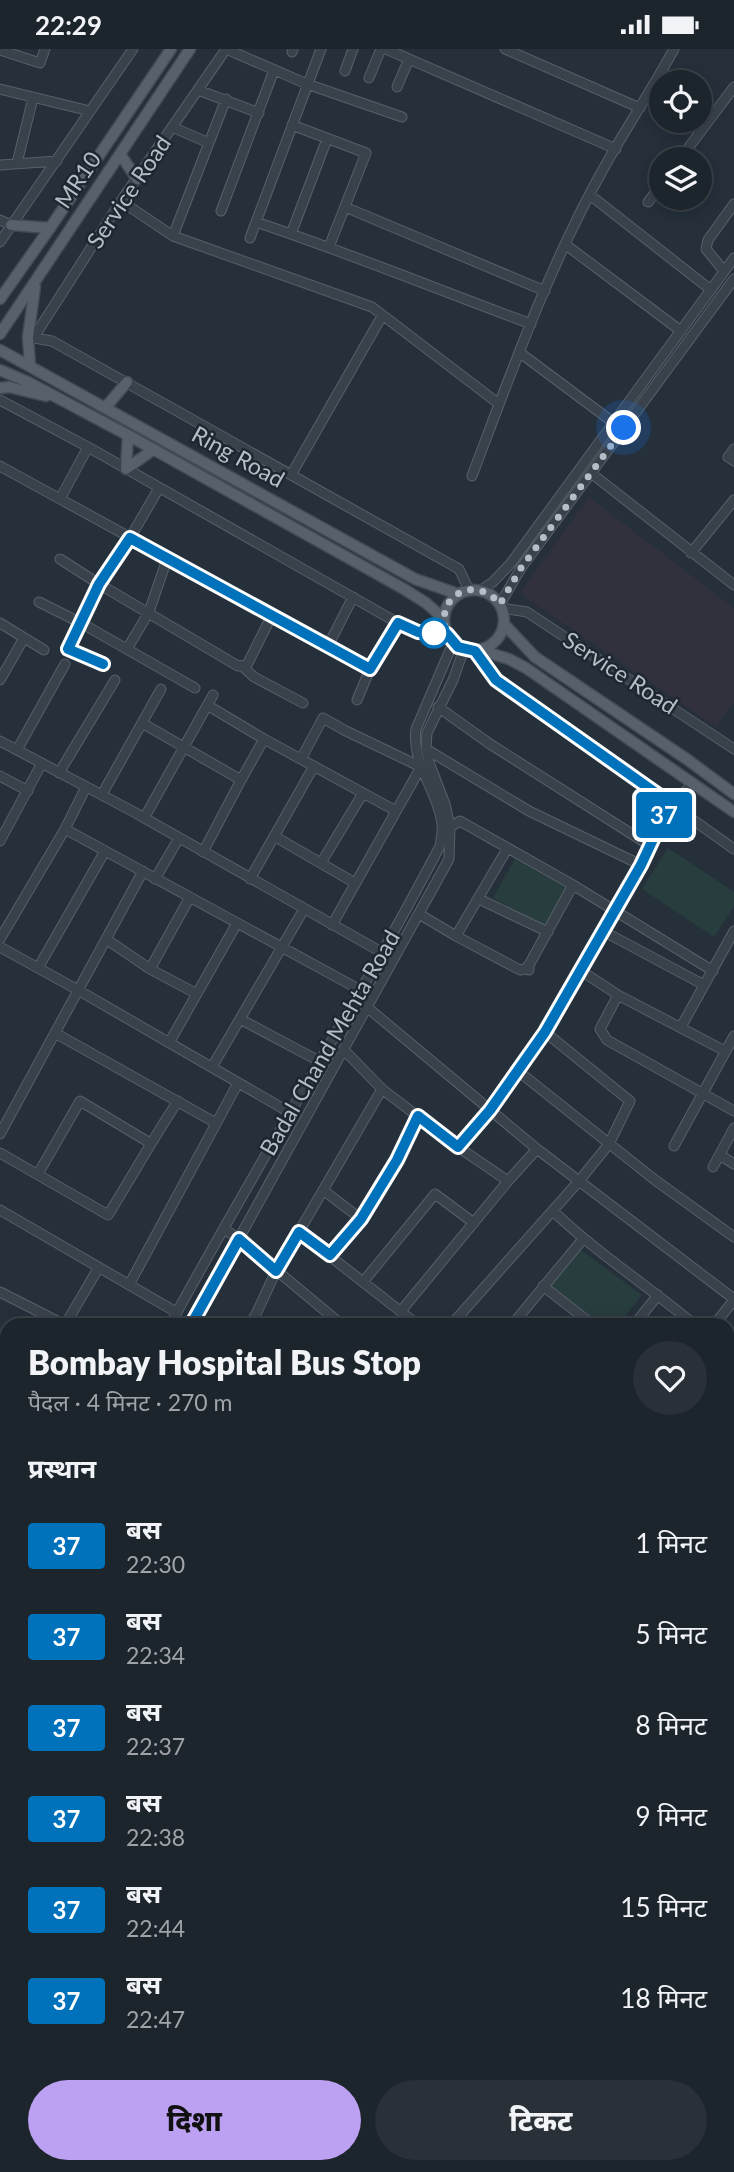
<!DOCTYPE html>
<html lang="hi">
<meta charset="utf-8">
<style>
body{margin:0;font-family:Lato,"Noto Sans Devanagari",sans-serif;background:#293038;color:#f1f3f6;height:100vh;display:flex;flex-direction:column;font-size:26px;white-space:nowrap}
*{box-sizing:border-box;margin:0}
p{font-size:23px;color:#a0a4a9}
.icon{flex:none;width:38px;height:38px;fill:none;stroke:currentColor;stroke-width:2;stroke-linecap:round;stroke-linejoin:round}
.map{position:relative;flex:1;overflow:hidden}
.side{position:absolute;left:0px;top:1269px;width:735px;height:856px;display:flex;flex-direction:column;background:#1c242c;border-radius:21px 21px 0 0;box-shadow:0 4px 18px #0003,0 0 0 2px #3a4148}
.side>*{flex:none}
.badge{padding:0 14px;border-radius:5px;font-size:24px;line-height:46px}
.buttons{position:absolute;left:649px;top:21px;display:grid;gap:14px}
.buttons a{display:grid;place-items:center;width:63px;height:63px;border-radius:50%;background:#1c242c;box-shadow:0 4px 18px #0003,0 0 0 2px #3a4148;font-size:35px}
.you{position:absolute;width:35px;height:35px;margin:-18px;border:5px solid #fff;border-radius:50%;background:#1a73e8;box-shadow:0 0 0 10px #1a73e833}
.map>.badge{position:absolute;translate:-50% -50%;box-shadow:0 0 0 4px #fff}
h2{padding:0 28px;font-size:26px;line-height:63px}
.round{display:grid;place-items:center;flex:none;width:74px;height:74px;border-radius:37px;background:#293038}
.head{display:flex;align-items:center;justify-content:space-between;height:119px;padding:0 28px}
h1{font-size:33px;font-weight:800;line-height:52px}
.button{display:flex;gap:14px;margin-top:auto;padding:14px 28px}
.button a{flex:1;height:80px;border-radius:42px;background:#bca0f2;color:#111;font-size:28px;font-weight:800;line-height:80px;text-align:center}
.button a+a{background:#293038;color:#f1f3f6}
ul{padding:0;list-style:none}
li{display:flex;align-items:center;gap:21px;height:91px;padding:0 28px}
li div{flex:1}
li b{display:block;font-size:26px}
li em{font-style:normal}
li .badge{min-width:77px;font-weight:700;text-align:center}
.status{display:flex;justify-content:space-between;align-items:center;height:49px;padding:0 35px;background:#1c242c;direction:ltr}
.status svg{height:19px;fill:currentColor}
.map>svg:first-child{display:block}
.medical{fill:#31303d}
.green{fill:#283d3d}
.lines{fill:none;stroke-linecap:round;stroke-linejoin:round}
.minor-casing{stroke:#576069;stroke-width:11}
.major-casing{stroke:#424b54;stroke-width:13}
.minor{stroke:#39424b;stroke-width:9}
.major{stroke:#57616b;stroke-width:10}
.line-casing{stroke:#fff;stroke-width:16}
.line{stroke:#0072bc;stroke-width:10}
.walk{stroke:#b5bdc7;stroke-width:7;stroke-dasharray:0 12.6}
.stop-dot{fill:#fff;stroke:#0072bc;stroke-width:3.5}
.labels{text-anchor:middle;stroke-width:5;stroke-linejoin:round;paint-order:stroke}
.street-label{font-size:23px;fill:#b5bdc7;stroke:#1e2730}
</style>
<div class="status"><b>22:29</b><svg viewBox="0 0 49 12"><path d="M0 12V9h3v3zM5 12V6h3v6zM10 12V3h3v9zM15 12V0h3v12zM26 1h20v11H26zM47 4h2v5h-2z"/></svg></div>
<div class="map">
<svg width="734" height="2123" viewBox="0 0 734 2123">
<rect width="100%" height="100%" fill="#25303b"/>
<path class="medical" d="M589,448L734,559V653L716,678L524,548L522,541Z"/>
<path class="green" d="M668,799L734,843V857L714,888L642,840Z
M515,810L567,839L546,878L493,849Z
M581,1201L642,1246L618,1276H603L549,1237Z"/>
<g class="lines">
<g class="minor-casing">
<path id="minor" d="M226,0L307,35L402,68
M386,0L616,100
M505,0L640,59
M0,1L40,14L45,0
M292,3L293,0
M345,22L353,0
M369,29L381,0
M397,38L409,10
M0,40L90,62
M198,41L259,64
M292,76L366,104L329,198
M172,78L209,94
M680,110L734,38
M17,114L33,49
M0,116L57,112
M590,146L711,241
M121,152L173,187L372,258L499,355
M648,153L662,135
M345,158L545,242
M221,162L274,21
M0,171L11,176
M256,173C349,204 439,241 531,275
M291,185L327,90
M173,187L226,50
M250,189L321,0
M0,193L133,0
M566,196L681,282
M724,222L706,200L708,191L734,155
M28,288L52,292L459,520L469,541
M34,288L121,152L226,0
M519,303L614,374
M0,351L88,398L398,574L418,583L447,585
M88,398L60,450L370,620L398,574
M734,400L728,408L734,412
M0,417L60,450
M591,424L734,536
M291,426L382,267
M472,427C511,324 548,220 601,124C624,82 651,42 674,0
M691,504L734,451
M60,510L99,535L238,617L247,616L272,566
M481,541L493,533L511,514L734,209
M39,553L81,574L195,639
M500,555L521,519L734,230
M502,559L527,563L734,700
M0,574L44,601
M328,597L353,548
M127,600L149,563L167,510
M475,602L496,631L734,800
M103,615L68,600L99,535L130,489L159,439
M243,618L254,628L303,654
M0,631L24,589
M357,651L370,620
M207,656L264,690
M438,658L490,695L649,796
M142,674L241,731L264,690L396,762
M0,692L132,762L383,904
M426,700L529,762L641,816
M17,701L65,615
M301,710L323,669L344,681L421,718L332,876
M59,724L115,631
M0,727L28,742
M105,740L161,640
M147,764L213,646
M450,778L460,772L573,836L713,922
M65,780L362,942
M274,787L355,834
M0,792L42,714
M507,800L456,887L520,921L525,920L529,916
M203,803L241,731
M321,814L363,744
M155,830L179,789
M250,830L314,717
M479,850L548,883
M419,865L456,887
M603,882L704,936
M0,890L65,780L86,738
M106,890L150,920L197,945
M0,898L78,941L289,1063
M38,919L105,802
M150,920L190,848
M529,921V916L573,836
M580,921L618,946L725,1002
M618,946L600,980L607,991L734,1062
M368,959L537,1100L734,1250
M240,970L319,1012
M681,978L734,882
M55,984L216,1074
M169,994L237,874
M345,1002L382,1040L458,1098L508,1132
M212,1018L304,860
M518,1022L655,1131L734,1188
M0,1085L143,822
M674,1097L734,987
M458,1098L490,1061L545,983L641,816L670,754L695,735
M0,1104L108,1166C132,1128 153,1089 178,1052
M720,1106L734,1115
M713,1118L734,1079
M38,1125L80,1052L150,1094
M323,1141L361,1170
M0,1161L176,1263
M553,1162C597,1204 648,1237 695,1276
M224,1180L239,1190L342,1276
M299,1183L418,1276
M330,1206L361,1170L397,1110L418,1067
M363,1233L435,1145L474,1174
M129,1236L238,1034
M543,1237L593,1276
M0,1243L65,1276L99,1218
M401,1262L508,1132L537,1100
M254,1268L263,1276
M170,1276C257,1115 355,959 440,797C441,790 443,782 442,775C438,742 411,715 416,680L453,594
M191,1276L449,810L450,778L445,755L430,716L426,700L427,684L453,631L464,600
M251,1276L276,1222L382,1040
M451,1276L579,1132L609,1095L630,1052L545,983
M512,1276L583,1190
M634,1276L658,1246
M714,1276L734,1251
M728,1301L734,1306
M0,1375L7,1379
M728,1375L734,1380
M728,1439L734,1444
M0,1457L7,1460
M728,1500L734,1505
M728,1560L734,1564
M728,1587L734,1579
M0,1604L7,1590
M0,1637L7,1623
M728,1673L734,1665
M728,1730L734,1733
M0,1748L7,1751
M0,1783L7,1767
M0,1792L7,1794
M728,1792L734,1795
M0,1835L7,1838
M728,1859L734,1861
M0,1898L4,1887
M0,1907L7,1909
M728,1912L734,1914
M0,1944L7,1947
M0,1995L7,1997
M728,2019L734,2000
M0,2045L7,2047
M728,2089L734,2091
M0,2094L7,2096
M69,2118L86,2123
M214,2118H216
M299,2118L314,2123
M443,2118L459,2123
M596,2118L611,2123
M2,2123L7,2110
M54,2123L56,2118
M189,2123L191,2118
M224,2123L226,2118
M274,2123L276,2118
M373,2123L375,2118
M425,2123L427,2118"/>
</g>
<g class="major-casing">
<path id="major" d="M120,105L137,130
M11,176L50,179
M0,250L50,179L171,0
M0,285L190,0
M0,301L415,530L458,545
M30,317L28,288L35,238
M0,321L28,333L135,390L404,540L426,554L443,569
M0,339L9,338L46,347
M105,359L127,333
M126,420L128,386
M126,420L154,400
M444 571a30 30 0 1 1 60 0a30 30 0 1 1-60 0Z
M504,575L535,608L688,711L734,745
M479,601L509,610L526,619L734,763"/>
</g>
<use href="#minor" class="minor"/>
<use href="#major" class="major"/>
</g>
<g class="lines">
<g class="line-casing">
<path id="line" d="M103,615L68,600L99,535L130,489L370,620L398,574L418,583L447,585L458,598L475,602L496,631L670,754L641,816L545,983L490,1061L458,1098L418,1067L397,1111L361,1170L330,1206L299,1183L276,1222L239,1190L191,1276"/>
</g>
<use href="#line" class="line"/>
<path class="walk" d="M434,584H432L447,585C433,548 474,524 500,555L521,519L624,379"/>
</g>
<circle class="stop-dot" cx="434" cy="584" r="14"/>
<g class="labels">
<g class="street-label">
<text transform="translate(78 131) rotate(-56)" y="8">MR10</text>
<text transform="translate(129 143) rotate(-56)" y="8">Service Road</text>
<text transform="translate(238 408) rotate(29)" y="8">Ring Road</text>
<text transform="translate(620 624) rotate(33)" y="8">Service Road</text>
<text transform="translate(330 994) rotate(-60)" y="8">Badal Chand Mehta Road</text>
</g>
</g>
</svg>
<div class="buttons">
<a><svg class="icon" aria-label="locate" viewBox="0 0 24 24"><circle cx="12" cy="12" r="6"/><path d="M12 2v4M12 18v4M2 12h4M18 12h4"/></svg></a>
<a><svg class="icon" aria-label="layers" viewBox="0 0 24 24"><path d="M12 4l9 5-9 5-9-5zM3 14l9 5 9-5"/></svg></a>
</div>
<div class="you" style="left:624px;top:379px"></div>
<b class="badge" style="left:664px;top:766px;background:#0072bc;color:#fff">37</b>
<section class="side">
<div class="head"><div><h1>Bombay Hospital Bus Stop</h1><p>पैदल · 4 मिनट · 270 m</p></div><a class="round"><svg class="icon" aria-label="heart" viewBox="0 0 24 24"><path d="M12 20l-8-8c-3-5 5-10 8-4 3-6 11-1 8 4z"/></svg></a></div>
<h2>प्रस्थान</h2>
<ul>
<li><span class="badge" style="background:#0072bc;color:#fff">37</span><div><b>बस</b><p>22:30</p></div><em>1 मिनट</em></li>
<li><span class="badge" style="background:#0072bc;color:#fff">37</span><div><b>बस</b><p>22:34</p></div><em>5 मिनट</em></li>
<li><span class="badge" style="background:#0072bc;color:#fff">37</span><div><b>बस</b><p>22:37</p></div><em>8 मिनट</em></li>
<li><span class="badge" style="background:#0072bc;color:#fff">37</span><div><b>बस</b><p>22:38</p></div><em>9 मिनट</em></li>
<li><span class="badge" style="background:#0072bc;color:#fff">37</span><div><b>बस</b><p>22:44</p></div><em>15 मिनट</em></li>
<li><span class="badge" style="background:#0072bc;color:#fff">37</span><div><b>बस</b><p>22:47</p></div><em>18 मिनट</em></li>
</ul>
<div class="button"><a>दिशा</a><a>टिकट</a></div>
</section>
</div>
